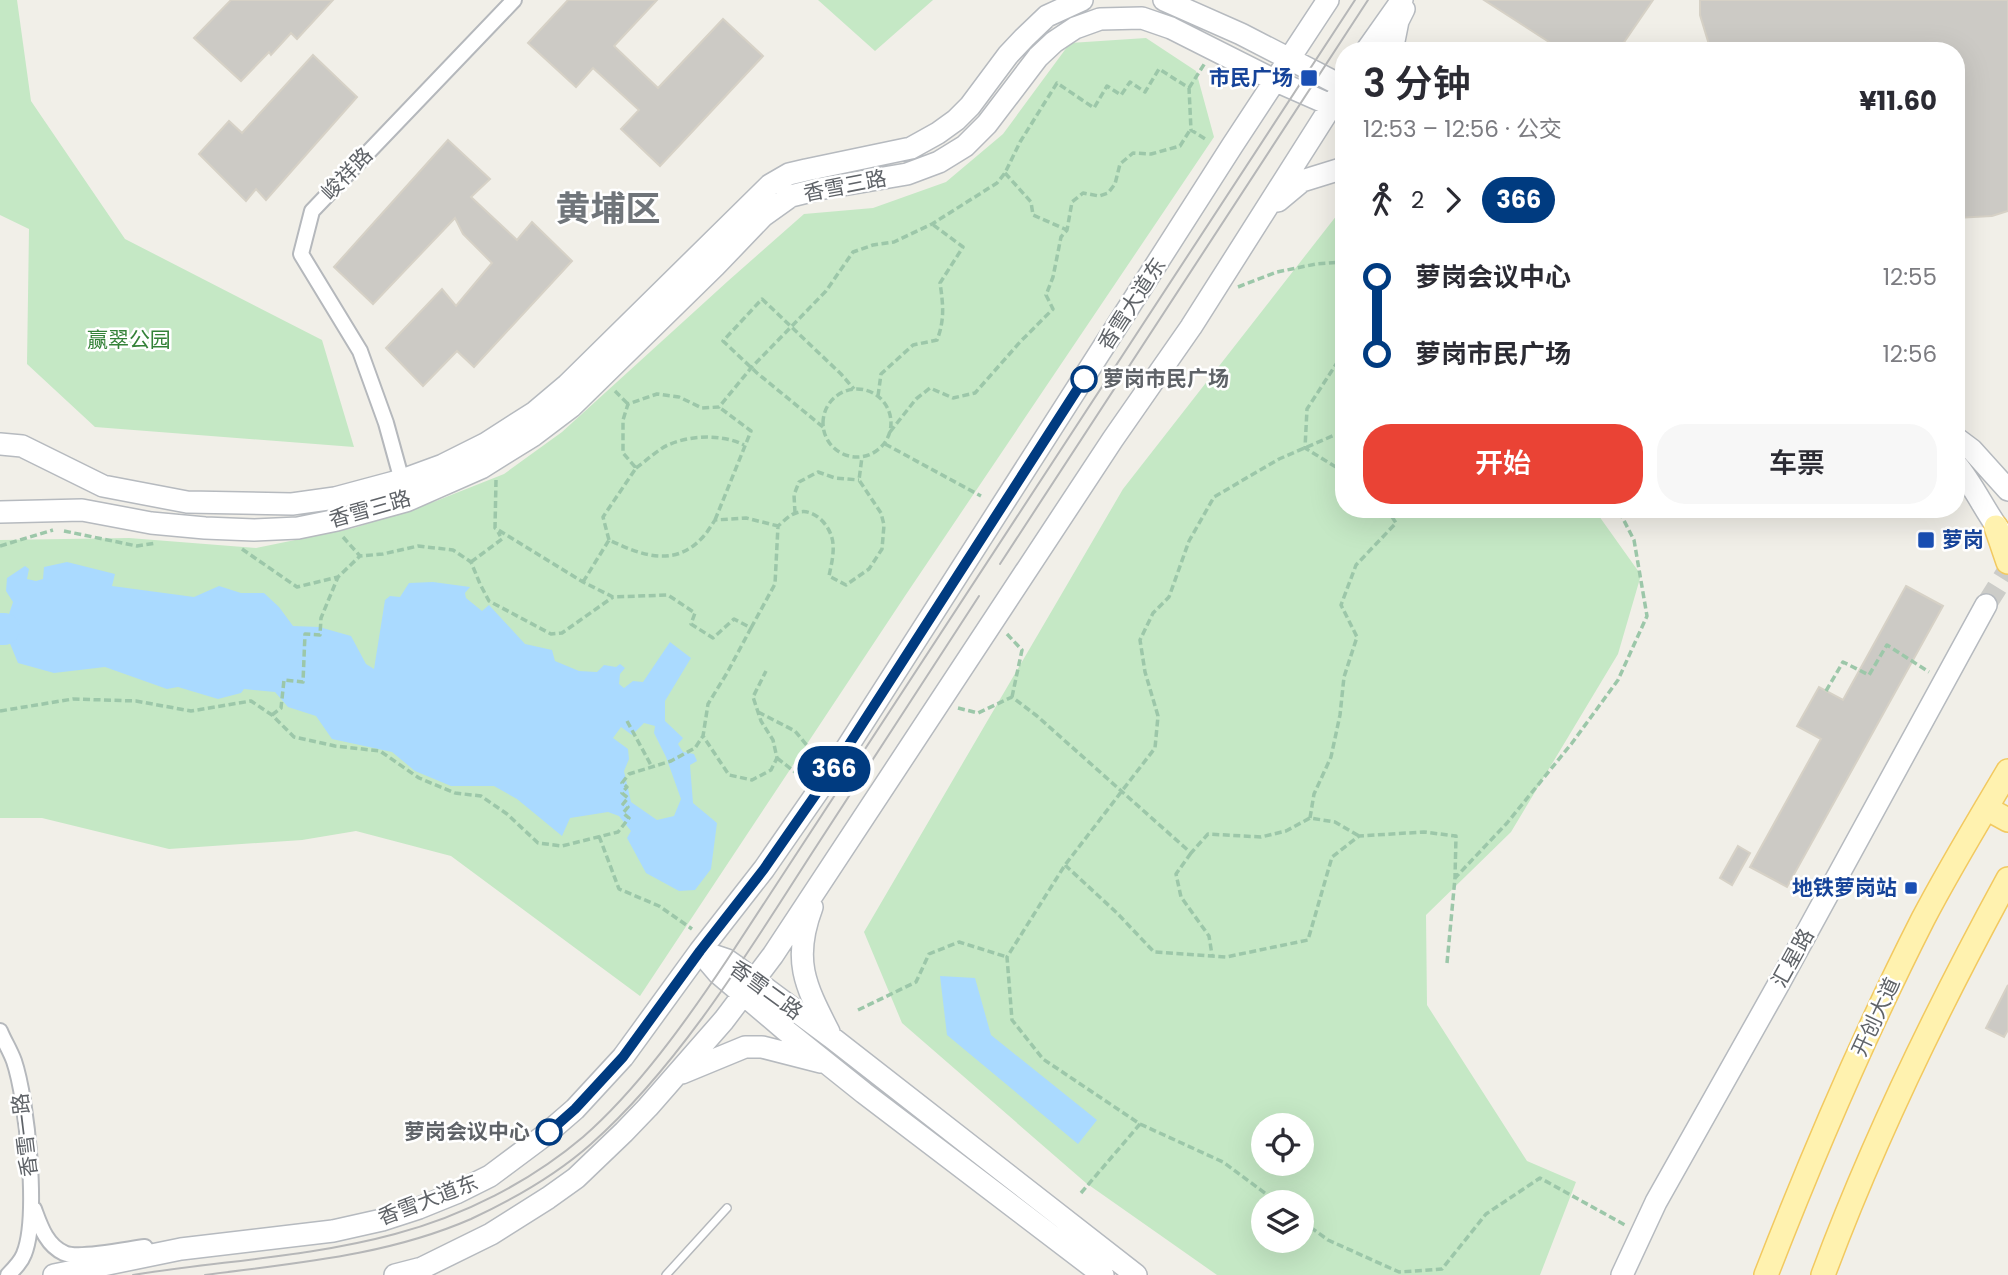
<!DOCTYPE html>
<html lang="zh">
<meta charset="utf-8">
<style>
body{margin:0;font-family:Poppins,"Noto Sans SC",sans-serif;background:#f7f7f7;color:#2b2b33;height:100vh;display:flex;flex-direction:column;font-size:26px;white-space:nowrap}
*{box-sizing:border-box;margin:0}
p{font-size:23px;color:#7c7c81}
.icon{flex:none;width:38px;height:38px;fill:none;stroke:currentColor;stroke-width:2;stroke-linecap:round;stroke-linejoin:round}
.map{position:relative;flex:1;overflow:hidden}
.details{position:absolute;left:1335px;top:42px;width:630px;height:476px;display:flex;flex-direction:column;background:#fff;border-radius:28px;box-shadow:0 7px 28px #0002}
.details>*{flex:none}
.badge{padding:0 14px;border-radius:23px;font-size:24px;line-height:46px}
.controls{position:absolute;left:1251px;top:1113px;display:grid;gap:14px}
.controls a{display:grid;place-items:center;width:63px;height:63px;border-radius:50%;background:#fff;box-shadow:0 7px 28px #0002;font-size:35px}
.map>.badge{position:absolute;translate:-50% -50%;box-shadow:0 0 0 4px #fff}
.legs{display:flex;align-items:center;gap:10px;height:77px;padding:0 28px;font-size:23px}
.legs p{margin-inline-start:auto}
.head{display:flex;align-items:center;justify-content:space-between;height:119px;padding:0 28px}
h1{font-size:38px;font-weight:600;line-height:52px}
.cta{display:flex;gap:14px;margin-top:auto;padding:14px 28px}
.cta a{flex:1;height:80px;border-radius:28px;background:#ea4335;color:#fff;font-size:28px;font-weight:600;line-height:80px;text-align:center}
.cta a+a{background:#f7f7f7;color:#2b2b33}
ul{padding:0 28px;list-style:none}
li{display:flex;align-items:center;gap:24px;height:77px;font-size:26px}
li i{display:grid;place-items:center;width:10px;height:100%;margin:0 9px;background:currentColor}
li i::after{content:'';width:18px;height:18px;margin:-9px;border:5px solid;border-radius:50%;background:#fff}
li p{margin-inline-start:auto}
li:first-child i{background:linear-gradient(#0000 50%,currentColor 0)}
li:last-child i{background:linear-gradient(currentColor 50%,#0000 0)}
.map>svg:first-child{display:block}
.green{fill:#c5e8c5;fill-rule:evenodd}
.water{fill:#aadaff;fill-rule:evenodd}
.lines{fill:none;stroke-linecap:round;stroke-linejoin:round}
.river{stroke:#aadaff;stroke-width:32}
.building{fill:#cccac5;stroke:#d6d1c6;stroke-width:2}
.secondary-tunnel{stroke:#ccccc8;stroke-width:21;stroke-dasharray:21 10;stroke-linecap:butt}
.lane-casing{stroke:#b5b8bc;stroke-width:10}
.street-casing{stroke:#b5b8bc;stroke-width:18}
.secondary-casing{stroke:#b6babf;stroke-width:24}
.primary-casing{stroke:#f2c960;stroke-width:26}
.path{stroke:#9cc7a9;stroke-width:3.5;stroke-dasharray:7 3.5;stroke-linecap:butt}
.lane{stroke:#fff;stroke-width:7}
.street{stroke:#fff;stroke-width:14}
.secondary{stroke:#fff;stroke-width:21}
.primary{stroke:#fff2af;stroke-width:23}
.tram{stroke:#b6b7b8;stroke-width:2}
.line-1-casing{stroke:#fff;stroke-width:16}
.line-1{stroke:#003b80;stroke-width:10}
.transit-dot{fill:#1a4fb4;stroke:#fff;stroke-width:2.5}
.stop-1-dot{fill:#fff;stroke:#003b80;stroke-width:3.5}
.labels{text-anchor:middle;stroke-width:5;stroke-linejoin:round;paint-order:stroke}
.transit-label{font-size:21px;font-weight:bold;fill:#164399;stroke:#fff;text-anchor:end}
.street-label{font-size:21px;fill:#5f6368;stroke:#fff}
.park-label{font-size:21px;fill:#348238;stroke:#fff}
.stop-label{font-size:21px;font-weight:bold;fill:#5f6368;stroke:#fff;text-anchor:start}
.town-label{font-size:35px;font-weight:bold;fill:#70757a;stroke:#fff}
</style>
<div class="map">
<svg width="2008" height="1275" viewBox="0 0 2008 1275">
<rect width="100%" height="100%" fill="#f1efe8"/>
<path class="green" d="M0,0H17L31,101L125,239L322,340L354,447L95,427L27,364L29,229L0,215Z
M818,0H933L875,51Z
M1146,38L1196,71L1214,137L905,596L640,996L451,856L356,831L302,840L169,849L42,818H0V540L129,538L256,548L354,528L436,501L504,474L562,432L728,281L804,214L873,208L946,182L1003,134L1070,43Z
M1344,206V509H1594L1641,575L1618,654L1511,832L1426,915L1427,1005L1527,1161L1576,1182L1540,1275H1217L1086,1183L902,1023L864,932L1123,489ZM1264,1125H1302V1164H1264ZM1264,1202H1302V1241H1264Z"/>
<path class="water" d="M67,562L115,574L112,586L194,597L219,586L241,593H264L279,607L293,626L319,627L351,636L366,664L374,669L385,600L390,596L400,597L409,583L433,582L470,587L465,593L466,598L482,611L489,605L525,644L552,650L555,661L579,671L597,672L604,665L616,667L620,664L625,668L620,674L619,684L624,688L633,681L643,682L670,642L691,658L665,701V721L683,738L678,744L683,752L694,754L697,761L690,765L693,803L717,823L711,869L695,890L679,891L646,873L627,838L631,831L619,816L608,812L570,818L562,836L517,799L494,786H451L415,771L392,752L332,739L316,716L288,707L275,692L244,689L241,693L218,699L178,687L167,689L105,667L54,673L18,663L4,629L13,602L6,591L7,578L25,566L29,569L27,579L36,581L43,579L44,567ZM644,723L655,726L654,733L666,757L681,799L674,816L657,820L631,802L624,771L629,759L628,749L613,738L621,727L632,735Z
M940,976L975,978L991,1035L1097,1120L1078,1144L947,1035Z"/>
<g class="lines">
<path class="river" d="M0,629H4"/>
</g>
<path class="building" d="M231,0H333L297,39L291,33L271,55L269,52L241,81L194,38Z
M568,0H657L614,46L658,88L723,19L763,56L660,166L621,129L639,110L593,68L576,87L528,43Z
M1484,0H1653L1618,51H1563Z
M1700,0H2008V211L1992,216L1956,218V51H1711L1700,15Z
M313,55L357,97L266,200L256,189L246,201L199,154L229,121L242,133Z
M448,140L490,179L471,197L517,240L532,222L572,261L474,367L457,351L423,386L386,348L442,289L456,306L492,263L463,234L455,218L373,304L334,267Z
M1906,586L1943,606L1787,887L1750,867L1821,739L1797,726L1819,687L1843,700Z
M1738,846L1750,853L1732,885L1720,878Z
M2008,985V1030L2004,1037L1986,1028Z"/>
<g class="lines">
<path class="secondary-tunnel" d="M1986,605L2008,570"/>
<g class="lane-casing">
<path id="lane" d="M666,1275L727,1208"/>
</g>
<g class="street-casing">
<path id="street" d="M404,488L386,423L360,351L301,254L312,211L514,0
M0,1031C4,1041 10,1050 14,1061C27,1099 39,1217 24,1254C21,1262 15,1268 8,1275
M34,1209C40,1225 46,1245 64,1253C78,1260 128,1249 145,1247"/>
</g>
<g class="secondary-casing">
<path id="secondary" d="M1164,0L1241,34L1344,87
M1366,51L1402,0
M1392,51L1398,21L1404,9
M1278,201L1302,181L1344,168
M1956,438L1972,450L2008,490
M0,444L22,446L103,486L187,502L292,504L335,498L402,480L443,465L485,444L535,412L567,385L770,185L789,174L806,170L911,148L938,133L956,120L970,106L1008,55L1024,38L1047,16L1082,0
M1956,464C1976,488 1987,517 2007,540
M0,512L82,510L151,523L205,528L254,530L298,528L337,520L406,501L481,468L534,435L571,407L715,266L763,216L791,196L819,189L907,174L939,162L965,146L987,124L1038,57L1054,42L1075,28L1100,19L1142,18L1171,28L1276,81L1342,110
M812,907C792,960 805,985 829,1032
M700,951L727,960L737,967L831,1037L1136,1275
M701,953L718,973L784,1029L864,1093L1103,1275
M682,1073L745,1047H762L821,1062
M54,1275L181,1249L333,1231L382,1220L419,1208L456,1193L490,1176L545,1135L575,1109L623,1057L700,951L764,869L832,771L1232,146L1328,0
M395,1275L422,1268L491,1234L548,1198L576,1178L624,1132L648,1107L724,1020L773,955L1113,439L1191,327L1344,86
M1622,1275L1656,1202L1777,987L1986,605"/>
</g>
<g class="primary-casing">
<path id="primary" d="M1996,527L2008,562
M1986,808L2008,820
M1766,1275C1813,1154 1864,1035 1923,919C1949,869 1979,820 2008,771
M1823,1275C1874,1138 1938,1007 2008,879"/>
</g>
<path class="path" d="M1189,88L1205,63
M1005,173L1031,202L1033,215L1067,230
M1238,287L1277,272L1316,264L1344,262
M1344,352L1307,409L1305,448L1344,472
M823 423a34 34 0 1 1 68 0a34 34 0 1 1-68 0Z
M615,391L628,404
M878,396L881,374L913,345L937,340C945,320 943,303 940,283L963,247L932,224
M823,427L757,373L723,341L762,299L841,374L854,389
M890,432L916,399L930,388L953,398L975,393L1020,342L1053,309L1046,295L1053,277L1061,237L1067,230L1072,202L1083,193L1099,196L1108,193L1115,184L1120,164L1133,153L1151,154L1180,146L1190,130
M885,444L981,496
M636,468C646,461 657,450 668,445C690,435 723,434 744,445
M496,480L495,528L583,582L613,597L668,595L695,613L691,624L713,638L734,619L751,628L727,673L708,704L703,736L729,775L752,780L771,770L777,758L773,740L761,721L753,697L766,671
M795,513L794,495L799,482L818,472L835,478L859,480
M715,520L751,431L719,407
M64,531L137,546L156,543
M343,537L360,556L383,554L418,546L453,550L471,562L480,584L489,601L551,634L562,633L613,597
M609,540L603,517L636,468L623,453V420L628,404L657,394L679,397L702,408L719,407L751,368L826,291L853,252L873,245L894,242L932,224L997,183L1005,173L1020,142L1057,83L1094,108L1107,86L1121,95L1130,82L1145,92L1159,69L1189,88L1191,130L1207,140
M0,546L53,530
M242,549L297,587L338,577
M471,562L502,539L498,532
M583,582L609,540C641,555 674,568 702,538C707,533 711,526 715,520L746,518L778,526
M751,628L775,584L778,526C783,522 789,515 796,513C814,506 832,527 833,544C834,555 831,566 829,576L846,585L869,569L882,549L884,525L881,513L859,480L862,457
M1007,634L1022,650L1012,697
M1826,691L1843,662L1869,675L1887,645L1929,672
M958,708L978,713L1012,697L1037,716L1191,853L1208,834L1261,837L1286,831L1310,818L1335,822L1359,836
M0,711L73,699L136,701L191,711L251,701L272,715L294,737L335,746L380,751L419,778L455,793L481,796L507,814L538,843L562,846L618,832L629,818L623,813L628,807L623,804L628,798L622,793L627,787L622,783L629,774L671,761L695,748L703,736
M758,712L795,731L814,754
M272,715L281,708L284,680L303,682L305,634L320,635L321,618L338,577L360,556
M627,721L652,767
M777,758L800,776
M1310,818L1314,794L1331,757L1340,715L1344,677L1357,637L1341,605L1356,565L1396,523L1387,509
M599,836L619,889L659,906L692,929
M1191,853L1176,874L1181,897L1209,936L1212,955
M1065,865L1117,913L1154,952L1226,957L1308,940L1332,857L1359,836L1424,832L1456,836L1455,878
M1447,963L1455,878L1507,823L1572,743L1618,680L1647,616L1634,540L1618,509
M858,1010L916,982L929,954L959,942L1007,957
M1140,1124L1223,1162L1277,1202
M1081,1193L1140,1124L1043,1059L1012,1020L1007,957L1065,865L1155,748L1158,716L1145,672L1140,640L1153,613L1169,597L1189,541L1214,497L1279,459L1344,431
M1302,1221L1328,1240L1399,1272L1442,1269L1486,1214L1540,1178L1625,1225"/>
<use href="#lane" class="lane"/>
<use href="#street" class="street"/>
<use href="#secondary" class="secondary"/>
<use href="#primary" class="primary"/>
<path class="tram" d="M1000,564L1368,0
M133,1275C220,1261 310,1257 395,1234C463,1216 530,1182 583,1137C637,1090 687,1020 727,960L1355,0
M205,1275C295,1263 386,1256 471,1219C514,1199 556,1175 591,1144C679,1066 749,951 812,853C868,767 923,682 979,596"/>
</g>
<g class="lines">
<g class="line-1-casing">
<path id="line-1" d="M549,1132L575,1109L623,1057L700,951L764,869L832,771L1084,379"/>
</g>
<use href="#line-1" class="line-1"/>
</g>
<g class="transit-dot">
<rect x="1300" y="69" width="18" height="18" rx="3.5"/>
<rect x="1917" y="531" width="18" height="18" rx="3.5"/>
<rect x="1904" y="881" width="14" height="14" rx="3.5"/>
</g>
<g class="stop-1-dot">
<circle cx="1084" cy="379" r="12"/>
<circle cx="549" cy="1132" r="12"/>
</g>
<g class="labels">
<g class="transit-label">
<text x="1293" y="85">市民广场</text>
<text x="1942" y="547" text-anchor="start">萝岗</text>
<text x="1897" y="895">地铁萝岗站</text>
</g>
<g class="street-label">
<text transform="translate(347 174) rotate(-46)" y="7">峻祥路</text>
<text transform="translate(845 186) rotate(-11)" y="7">香雪三路</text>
<text transform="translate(1132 304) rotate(-57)" y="7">香雪大道东</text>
<text transform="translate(370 509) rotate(-16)" y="7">香雪三路</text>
<text transform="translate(1793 958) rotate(-61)" y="7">汇星路</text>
<text transform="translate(766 990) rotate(36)" y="7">香雪二路</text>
<text transform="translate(1876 1017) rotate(-65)" y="7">开创大道</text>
<text transform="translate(25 1135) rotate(-97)" y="7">香雪一路</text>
<text transform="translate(428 1200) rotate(-21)" y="7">香雪大道东</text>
</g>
<g class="park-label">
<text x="129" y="347">赢翠公园</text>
</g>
<g class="stop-label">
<text x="1103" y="386">萝岗市民广场</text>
<text x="530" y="1139" text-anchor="end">萝岗会议中心</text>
</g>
<g class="town-label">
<text x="608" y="221">黄埔区</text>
</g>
</g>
</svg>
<div class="controls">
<a><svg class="icon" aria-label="locate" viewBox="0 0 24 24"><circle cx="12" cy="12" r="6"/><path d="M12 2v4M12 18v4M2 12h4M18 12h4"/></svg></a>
<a><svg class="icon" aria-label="layers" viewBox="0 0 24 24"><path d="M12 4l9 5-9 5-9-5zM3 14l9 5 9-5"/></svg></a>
</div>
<b class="badge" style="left:834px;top:769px;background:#003b80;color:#fff">366</b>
<section class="details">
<div class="head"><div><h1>3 分钟</h1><p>12:53 – 12:56 · 公交</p></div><b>¥11.60</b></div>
<div class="legs"><svg class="icon" aria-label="walk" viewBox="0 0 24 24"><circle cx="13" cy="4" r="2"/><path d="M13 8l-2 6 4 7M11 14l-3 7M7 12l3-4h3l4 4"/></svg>2<svg class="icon" aria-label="forward" viewBox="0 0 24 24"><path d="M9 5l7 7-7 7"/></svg><b class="badge" style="background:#003b80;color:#fff">366</b></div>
<ul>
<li><i style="color:#003b80"></i><b>萝岗会议中心</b><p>12:55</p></li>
<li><i style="color:#003b80"></i><b>萝岗市民广场</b><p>12:56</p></li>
</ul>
<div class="cta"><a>开始</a><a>车票</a></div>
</section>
</div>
